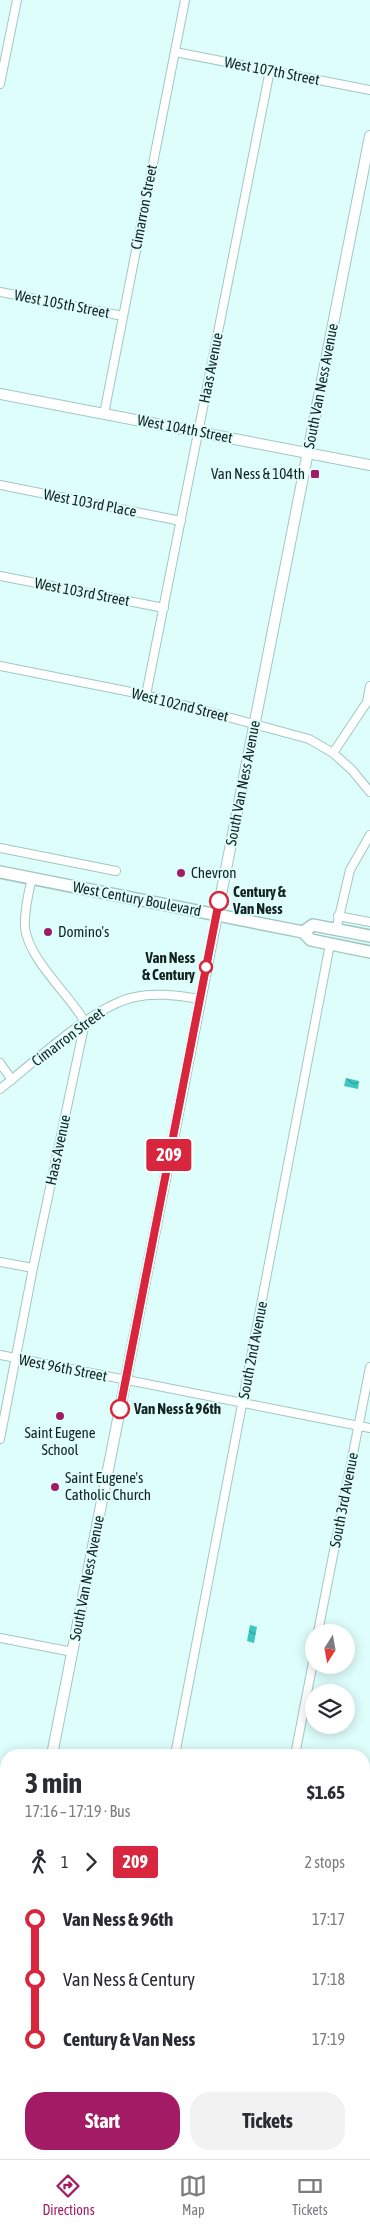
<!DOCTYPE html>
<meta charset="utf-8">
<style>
body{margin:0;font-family:"Asap Condensed",sans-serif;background:#f2f2f3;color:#2b2b33;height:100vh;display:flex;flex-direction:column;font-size:19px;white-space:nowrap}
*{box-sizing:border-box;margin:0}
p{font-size:16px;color:#7c7c81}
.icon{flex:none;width:28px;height:28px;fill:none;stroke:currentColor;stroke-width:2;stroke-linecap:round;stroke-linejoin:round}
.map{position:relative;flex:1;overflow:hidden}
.drawer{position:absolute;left:0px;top:1749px;width:370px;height:411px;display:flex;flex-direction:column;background:#fff;border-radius:20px 20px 0 0;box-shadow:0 2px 12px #0003}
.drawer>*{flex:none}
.badge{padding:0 10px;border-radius:4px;font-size:18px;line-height:32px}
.needle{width:32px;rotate:191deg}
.controls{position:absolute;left:305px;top:1624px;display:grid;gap:10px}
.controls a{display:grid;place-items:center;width:50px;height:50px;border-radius:50%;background:#fff;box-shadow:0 2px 12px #0003;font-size:25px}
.map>.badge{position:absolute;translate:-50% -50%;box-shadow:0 0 0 2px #fff}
.legs{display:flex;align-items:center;gap:8px;height:55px;padding:0 25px;font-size:16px}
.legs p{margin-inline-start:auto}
.headline{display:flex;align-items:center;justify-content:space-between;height:85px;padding:0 25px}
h1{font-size:28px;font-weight:700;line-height:38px}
.primary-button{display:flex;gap:10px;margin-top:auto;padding:10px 25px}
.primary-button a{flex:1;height:58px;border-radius:20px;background:#a31b65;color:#fff;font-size:20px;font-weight:700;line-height:58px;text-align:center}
.primary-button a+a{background:#f2f2f3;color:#2b2b33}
ul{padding:0 25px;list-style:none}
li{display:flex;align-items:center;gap:18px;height:60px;font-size:19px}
li i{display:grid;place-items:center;width:8px;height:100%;margin:0 6px;background:currentColor}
li i::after{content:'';width:12px;height:12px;margin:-6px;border:4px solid;border-radius:50%;background:#fff}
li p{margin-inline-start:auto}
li:first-child i{background:linear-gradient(#0000 50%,currentColor 0)}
li:last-child i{background:linear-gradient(currentColor 50%,#0000 0)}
.dock{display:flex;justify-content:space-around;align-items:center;height:70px;border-top:1px solid #e1e1e2;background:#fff;font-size:14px;color:#7c7c81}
.dock a{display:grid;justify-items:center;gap:2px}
.dock .selected{color:#a31b65}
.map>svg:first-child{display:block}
.water{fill:url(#water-waves)}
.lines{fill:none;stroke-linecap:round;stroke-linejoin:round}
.street-casing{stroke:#a0c7c4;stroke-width:10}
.secondary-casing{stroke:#a0c7c4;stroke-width:12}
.primary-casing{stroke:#a0c7c4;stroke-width:14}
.street{stroke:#fff;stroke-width:8}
.secondary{stroke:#fff;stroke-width:10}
.primary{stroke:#fff;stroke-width:11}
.line-1-casing{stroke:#fff;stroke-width:11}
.line-1{stroke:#d7263d;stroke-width:8}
.poi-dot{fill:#a31b65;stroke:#defefb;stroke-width:2}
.stop-1-dot{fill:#fff;stroke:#d7263d;stroke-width:2.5}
.labels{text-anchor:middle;stroke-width:4;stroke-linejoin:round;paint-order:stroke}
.street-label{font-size:15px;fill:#142322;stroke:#defefb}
.poi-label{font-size:15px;fill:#142322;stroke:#defefb;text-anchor:start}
.stop-label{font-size:15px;font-weight:bold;fill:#142322;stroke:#defefb;text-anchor:start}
</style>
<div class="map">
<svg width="370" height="2159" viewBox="0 0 370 2159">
<defs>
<pattern id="water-waves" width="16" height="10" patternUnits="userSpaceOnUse" patternTransform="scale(1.25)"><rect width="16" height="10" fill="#3cc6c0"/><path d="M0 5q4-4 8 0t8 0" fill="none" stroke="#31a09c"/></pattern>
</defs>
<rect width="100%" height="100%" fill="#defefb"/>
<path class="water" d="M346,1078L359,1081L358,1089L344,1086Z
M250,1625L257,1627L254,1643L247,1641Z"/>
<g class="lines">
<g class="street-casing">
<path id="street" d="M175,52L370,90
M0,84L17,0
M0,292L123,316
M104,414L185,0
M0,485L181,521
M0,576L164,608
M0,666L146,695L309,739L333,753L352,770L370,792
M146,695L270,70
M333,753L367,702L370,686
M0,848L116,871
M338,916L370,922
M336,930L350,870L370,835
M0,1063L12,1080
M0,1089C35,1062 94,1005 135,997C157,992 179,996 200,999
M0,1262L33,1268
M0,1355L370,1428
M0,1439L33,1268L85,1022C69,994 29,960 25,928C24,912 28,894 32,878
M318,1632L370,1367
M0,1638L73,1652
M175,1755L330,944
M295,1755L314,1657
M364,2016L370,1984
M96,2159L97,2154
M216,2159L217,2154
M336,2159L337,2154"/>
</g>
<g class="secondary-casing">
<path id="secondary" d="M0,394L370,465
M52,1755L370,136
M0,1836L6,1837
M364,1907L370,1908
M0,2025L6,1993"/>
</g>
<g class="primary-casing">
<path id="primary" d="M0,872L303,932L311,940L370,952
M303,932L313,925L370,936"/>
</g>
<use href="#street" class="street"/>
<use href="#secondary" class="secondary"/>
<use href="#primary" class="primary"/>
</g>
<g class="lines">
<g class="line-1-casing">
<path id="line-1" d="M120,1409L219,901"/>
</g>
<use href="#line-1" class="line-1"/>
</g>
<g class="poi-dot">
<rect x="310" y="469" width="10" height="10" rx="2.5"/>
<circle cx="181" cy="873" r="5"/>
<circle cx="48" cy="932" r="5"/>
<circle cx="60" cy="1416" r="5"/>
<circle cx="55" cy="1487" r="5"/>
</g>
<g class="stop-1-dot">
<circle cx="219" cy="901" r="9"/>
<circle cx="206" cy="967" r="6"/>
<circle cx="120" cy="1409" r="9"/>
</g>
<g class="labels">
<g class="street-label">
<text transform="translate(272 71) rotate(11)" y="5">West 107th Street</text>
<text transform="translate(144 207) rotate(-79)" y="5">Cimarron Street</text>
<text transform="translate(62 304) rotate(11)" y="5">West 105th Street</text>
<text transform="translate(211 368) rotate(-79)" y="5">Haas Avenue</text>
<text transform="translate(321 386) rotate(-79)" y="5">South Van Ness Avenue</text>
<text transform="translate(185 429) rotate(11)" y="5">West 104th Street</text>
<text transform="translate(90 503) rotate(11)" y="5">West 103rd Place</text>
<text transform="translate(82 592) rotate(11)" y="5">West 103rd Street</text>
<text transform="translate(180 705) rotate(14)" y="5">West 102nd Street</text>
<text transform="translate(243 783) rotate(-79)" y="5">South Van Ness Avenue</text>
<text transform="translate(137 899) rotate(11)" y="5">West Century Boulevard</text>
<text transform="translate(68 1037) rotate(-37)" y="5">Cimarron Street</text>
<text transform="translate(58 1150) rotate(-78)" y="5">Haas Avenue</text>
<text transform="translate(253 1350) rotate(-79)" y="5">South 2nd Avenue</text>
<text transform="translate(63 1368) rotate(11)" y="5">West 96th Street</text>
<text transform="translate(344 1500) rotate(-79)" y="5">South 3rd Avenue</text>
<text transform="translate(87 1578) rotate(-79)" y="5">South Van Ness Avenue</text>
</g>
<g class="poi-label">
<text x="305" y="479" text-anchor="end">Van Ness &amp; 104th</text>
<text x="191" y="878">Chevron</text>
<text x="58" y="937">Domino's</text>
<text x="60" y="1438" text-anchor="middle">Saint Eugene<tspan x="60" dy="17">School</tspan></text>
<text x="65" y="1483">Saint Eugene's<tspan x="65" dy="17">Catholic Church</tspan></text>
</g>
<g class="stop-label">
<text x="233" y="897">Century &amp;<tspan x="233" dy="17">Van Ness</tspan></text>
<text x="195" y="963" text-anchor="end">Van Ness<tspan x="195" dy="17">&amp; Century</tspan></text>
<text x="134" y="1414">Van Ness &amp; 96th</text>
</g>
</g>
</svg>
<div class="controls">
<a><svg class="needle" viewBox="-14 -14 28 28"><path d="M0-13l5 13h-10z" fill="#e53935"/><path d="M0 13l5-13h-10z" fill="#7c7c81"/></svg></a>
<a><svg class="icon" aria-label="layers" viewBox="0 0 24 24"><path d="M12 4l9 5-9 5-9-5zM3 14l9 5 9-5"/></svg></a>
</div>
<b class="badge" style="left:169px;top:1155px;background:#d7263d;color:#fff">209</b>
<section class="drawer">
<div class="headline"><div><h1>3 min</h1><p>17:16 – 17:19 · Bus</p></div><b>$1.65</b></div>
<div class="legs"><svg class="icon" aria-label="walk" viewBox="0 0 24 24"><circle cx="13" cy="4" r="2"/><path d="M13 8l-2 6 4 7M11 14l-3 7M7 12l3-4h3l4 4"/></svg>1<svg class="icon" aria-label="forward" viewBox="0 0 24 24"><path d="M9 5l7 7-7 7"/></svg><b class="badge" style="background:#d7263d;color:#fff">209</b><p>2 stops</p></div>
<ul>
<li><i style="color:#d7263d"></i><b>Van Ness &amp; 96th</b><p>17:17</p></li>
<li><i style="color:#d7263d"></i><span>Van Ness &amp; Century</span><p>17:18</p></li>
<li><i style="color:#d7263d"></i><b>Century &amp; Van Ness</b><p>17:19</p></li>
</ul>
<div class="primary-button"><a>Start</a><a>Tickets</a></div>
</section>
</div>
<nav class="dock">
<a class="selected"><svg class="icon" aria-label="directions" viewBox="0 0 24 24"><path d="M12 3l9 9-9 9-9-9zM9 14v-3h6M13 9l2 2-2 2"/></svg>Directions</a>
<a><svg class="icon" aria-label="map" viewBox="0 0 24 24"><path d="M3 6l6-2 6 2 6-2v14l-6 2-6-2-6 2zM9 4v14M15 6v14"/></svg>Map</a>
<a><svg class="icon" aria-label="tickets" viewBox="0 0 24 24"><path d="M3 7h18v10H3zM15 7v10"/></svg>Tickets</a>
</nav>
